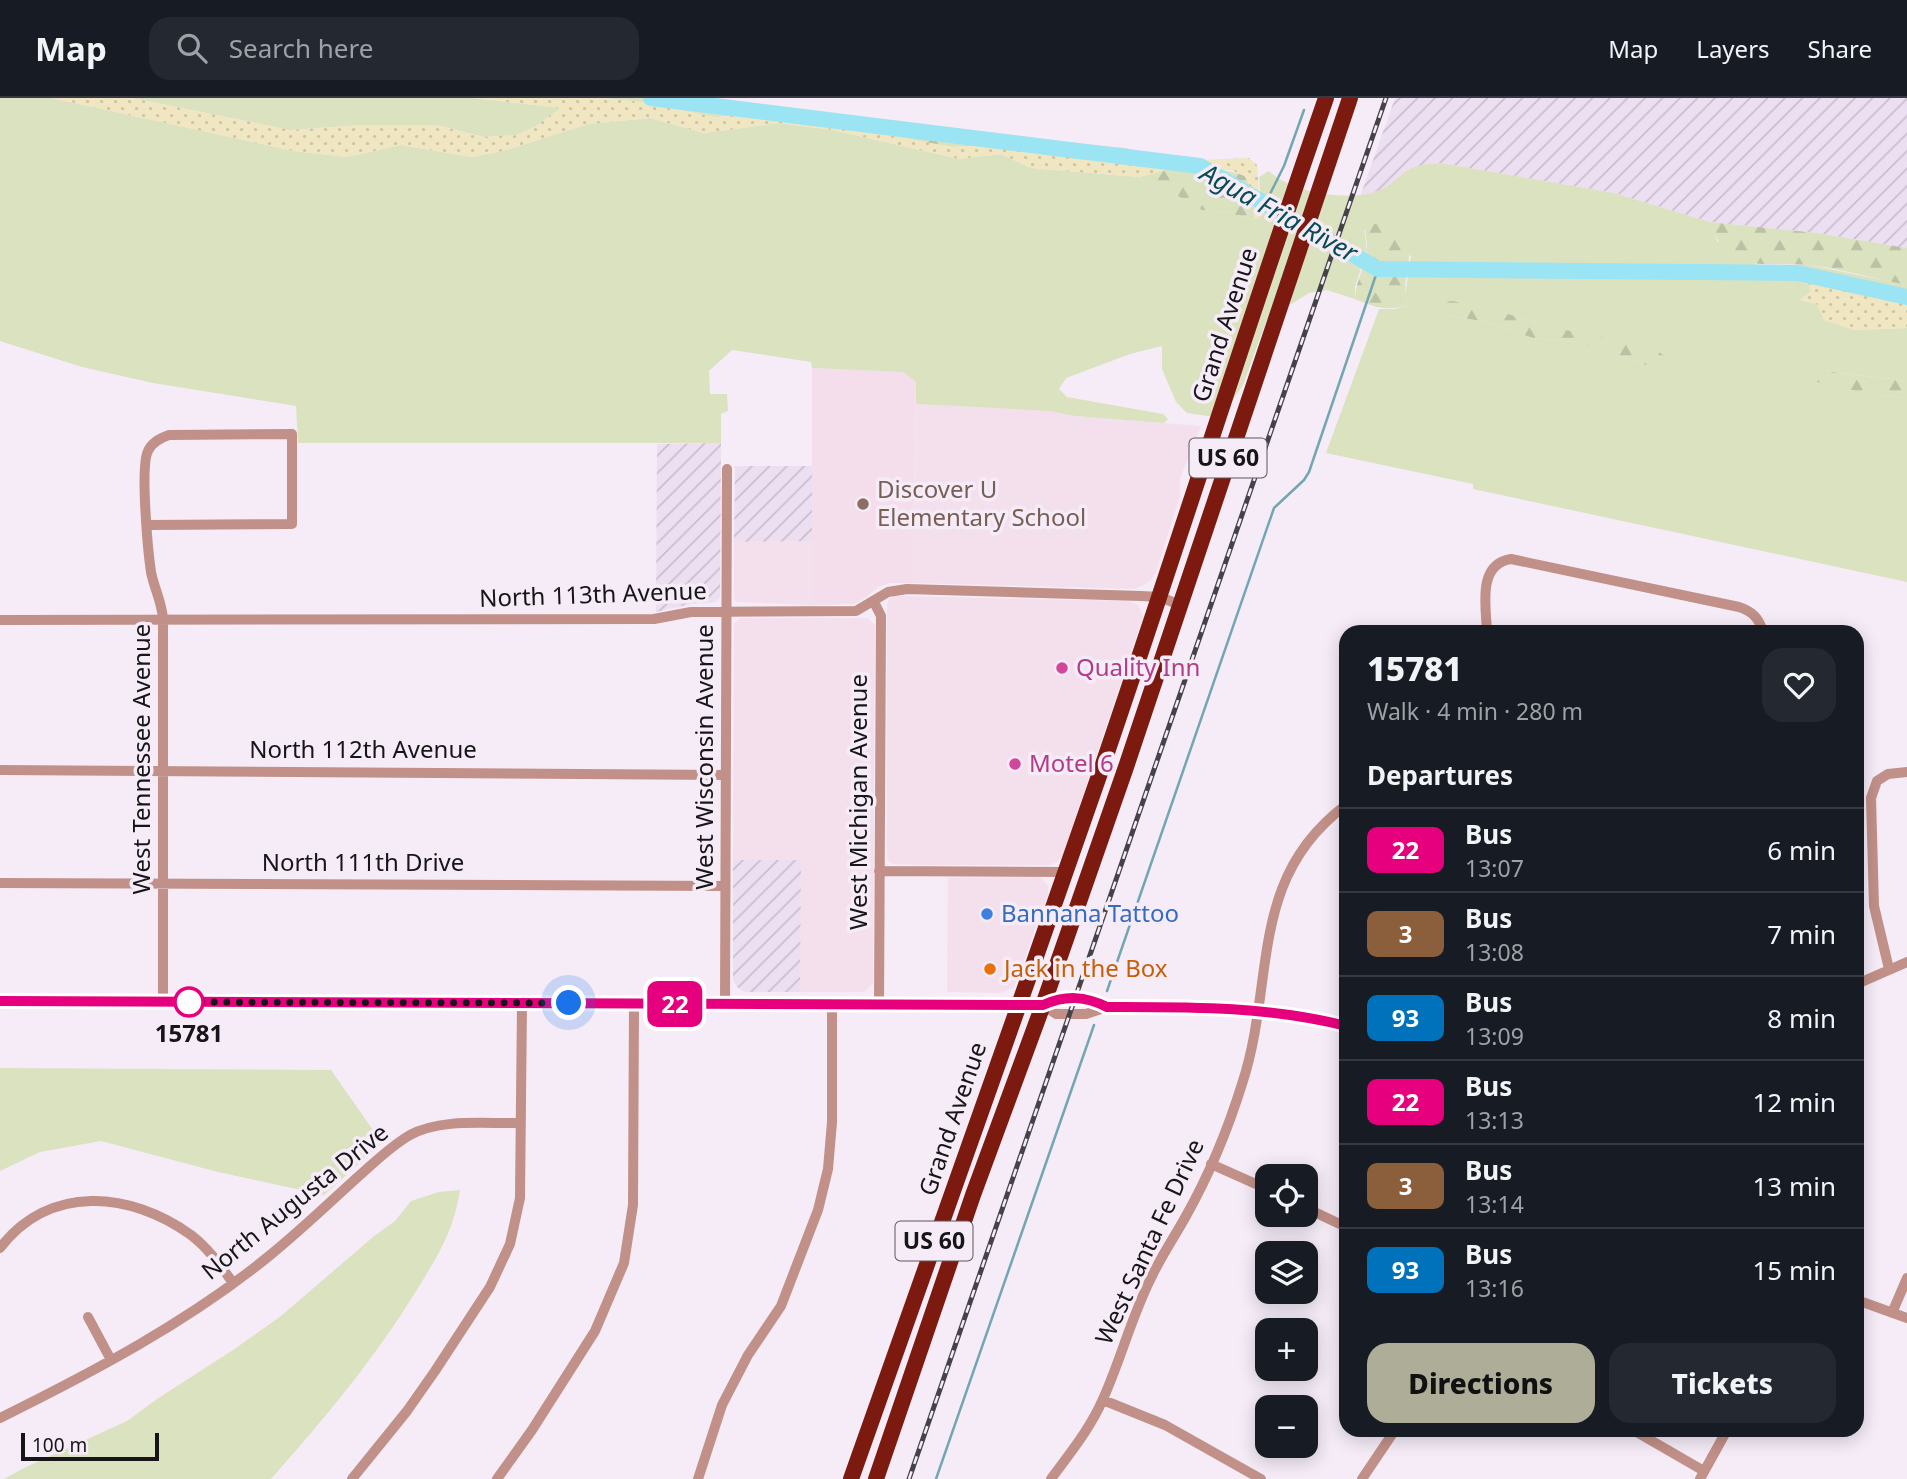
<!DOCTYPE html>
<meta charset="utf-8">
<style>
body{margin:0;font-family:"Noto Sans",sans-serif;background:#242831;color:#f1f3f6;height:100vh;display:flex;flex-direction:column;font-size:26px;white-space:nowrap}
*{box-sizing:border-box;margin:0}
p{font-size:23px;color:#9ea1a6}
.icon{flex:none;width:38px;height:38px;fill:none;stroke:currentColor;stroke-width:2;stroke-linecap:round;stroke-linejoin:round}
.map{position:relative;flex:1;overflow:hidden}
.sheet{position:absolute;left:1339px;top:527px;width:525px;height:812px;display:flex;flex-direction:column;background:#171b24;border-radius:21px;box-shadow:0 4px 18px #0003}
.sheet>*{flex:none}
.badge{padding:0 14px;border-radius:10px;font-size:24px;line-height:46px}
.controls{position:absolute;left:1255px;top:1066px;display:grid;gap:14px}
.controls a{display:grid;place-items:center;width:63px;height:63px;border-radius:14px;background:#171b24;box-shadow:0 4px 18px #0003;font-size:35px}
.scale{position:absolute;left:21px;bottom:18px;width:138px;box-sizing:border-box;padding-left:7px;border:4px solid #171518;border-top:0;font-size:19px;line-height:24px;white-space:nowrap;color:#171518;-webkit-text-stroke:5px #f5ecf8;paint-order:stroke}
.you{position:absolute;width:35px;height:35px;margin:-18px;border:5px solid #fff;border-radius:50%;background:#1a73e8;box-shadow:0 0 0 10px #1a73e833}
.map>.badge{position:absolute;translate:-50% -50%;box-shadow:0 0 0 4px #fff}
h2{padding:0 28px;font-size:26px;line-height:63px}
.round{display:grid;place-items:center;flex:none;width:74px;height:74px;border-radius:21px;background:#242831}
.summary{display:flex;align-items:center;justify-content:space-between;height:119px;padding:0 28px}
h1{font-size:33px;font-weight:800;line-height:52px}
.button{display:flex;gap:14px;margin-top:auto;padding:14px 28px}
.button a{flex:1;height:80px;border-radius:21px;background:#aeae98;color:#111;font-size:28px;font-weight:800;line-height:80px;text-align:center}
.button a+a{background:#242831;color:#f1f3f6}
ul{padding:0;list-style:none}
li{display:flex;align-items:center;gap:21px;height:84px;padding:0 28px;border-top:2px solid #363941}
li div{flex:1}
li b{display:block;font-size:26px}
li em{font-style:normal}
li .badge{min-width:77px;font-weight:700;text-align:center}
header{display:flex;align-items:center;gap:42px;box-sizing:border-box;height:98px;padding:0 35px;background:#171b24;border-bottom:2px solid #363941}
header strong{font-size:33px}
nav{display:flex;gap:38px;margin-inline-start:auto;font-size:24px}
.search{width:490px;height:63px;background:#242831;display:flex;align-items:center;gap:18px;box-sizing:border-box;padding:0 24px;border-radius:21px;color:#9ea1a6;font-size:26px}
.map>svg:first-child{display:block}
.commercial{fill:#f4dfed}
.industrial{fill:url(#industrial-furrows)}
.education{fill:#f5deeb}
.grass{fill:#dae2c0;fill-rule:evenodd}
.forest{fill:url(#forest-firs)}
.sand{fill:url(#sand-dots)}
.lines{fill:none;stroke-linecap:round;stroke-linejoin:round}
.stream{stroke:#73a6b1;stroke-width:2.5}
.river{stroke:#9be4f3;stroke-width:16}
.minor{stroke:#c19088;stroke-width:10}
.highway{stroke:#7d1a10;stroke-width:16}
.rail-casing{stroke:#464348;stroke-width:5}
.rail{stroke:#f5ecf8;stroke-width:2.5;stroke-dasharray:8;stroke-linecap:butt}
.line-casing{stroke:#fff;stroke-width:16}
.line{stroke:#e6007e;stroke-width:10}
.walk{stroke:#171518;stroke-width:7;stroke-dasharray:0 12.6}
.education-dot{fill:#8d6e63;stroke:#f5ecf8;stroke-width:2.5}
.hotel-dot{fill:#d1479c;stroke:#f5ecf8;stroke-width:2.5}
.shop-dot{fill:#3f7fe0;stroke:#f5ecf8;stroke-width:2.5}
.food-dot{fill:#e8710a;stroke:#f5ecf8;stroke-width:2.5}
.stop-dot{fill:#fff;stroke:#e6007e;stroke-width:3.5}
.labels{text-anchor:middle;stroke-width:7;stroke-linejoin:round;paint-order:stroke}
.shield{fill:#f5ecf8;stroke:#5a565b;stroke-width:2}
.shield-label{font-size:23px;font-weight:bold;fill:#171518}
.street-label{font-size:24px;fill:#171518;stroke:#f5ecf8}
.education-label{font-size:24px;fill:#785e54;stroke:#f5ecf8;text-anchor:start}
.hotel-label{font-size:24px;fill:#b23c85;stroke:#f5ecf8;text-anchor:start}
.shop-label{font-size:24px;fill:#366cbe;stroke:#f5ecf8;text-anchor:start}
.food-label{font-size:24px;fill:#c56008;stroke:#f5ecf8;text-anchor:start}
.stop-label{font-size:24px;font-weight:bold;fill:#171518;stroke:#f5ecf8}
.water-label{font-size:26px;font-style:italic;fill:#094c56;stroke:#f5ecf8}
</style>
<header>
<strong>Map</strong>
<div class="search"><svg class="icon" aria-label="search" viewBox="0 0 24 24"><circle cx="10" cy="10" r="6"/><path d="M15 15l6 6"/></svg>Search here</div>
<nav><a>Map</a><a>Layers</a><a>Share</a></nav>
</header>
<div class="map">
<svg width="1907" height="1381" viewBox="0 0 1907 1381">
<defs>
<pattern id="industrial-furrows" width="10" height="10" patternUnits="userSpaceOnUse" patternTransform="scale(1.75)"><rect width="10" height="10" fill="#ecdff1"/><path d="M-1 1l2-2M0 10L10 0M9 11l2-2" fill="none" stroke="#cabece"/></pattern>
<pattern id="forest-firs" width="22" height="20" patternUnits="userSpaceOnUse" patternTransform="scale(1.75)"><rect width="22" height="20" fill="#dae2c0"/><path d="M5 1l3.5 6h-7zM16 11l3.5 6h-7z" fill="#bac1a4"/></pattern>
<pattern id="sand-dots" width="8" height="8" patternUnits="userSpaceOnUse" patternTransform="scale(1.75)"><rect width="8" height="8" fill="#f0e6c1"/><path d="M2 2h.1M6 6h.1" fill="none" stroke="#cdc4a5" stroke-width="1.8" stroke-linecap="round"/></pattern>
</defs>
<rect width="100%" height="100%" fill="#f5ecf8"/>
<path class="commercial" d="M916,306L1049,313L1075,318L1201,328L1180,380V398L1156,474L1151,482L1144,487L1135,491L913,485Z
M812,443V507L736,504L734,500V444Z
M895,498L1129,503L1138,507L1143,519L1062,759L1056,764L1050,767H932L894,766L889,764L887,760V507L889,501Z
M740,520H867L875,527L873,885L864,894H800L801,763L733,762L734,526Z
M1040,779L1048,788V796L1014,889L1001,895L947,894L948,780Z"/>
<path class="industrial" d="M1395,0H1907V150L1817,135L1710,124L1614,95L1441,65L1415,69L1381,92L1360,99Z
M721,345L720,499L716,504L691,506L656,514L657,346Z
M735,368H812V443L734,444Z
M733,762H801L800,894H745L737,889L733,882Z"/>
<path class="education" d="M812,270L903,274L916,284L913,485H890L878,489L865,500L854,506L812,507Z"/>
<path class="grass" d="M0,0H52L294,53L347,59L401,47L472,59L503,53L588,26L650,20L704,35L778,25L833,32L959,61L1001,56L1031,70L1139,79L1153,91L1178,98L1202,112L1230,115L1254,122L1261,105L1259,79L1269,73C1291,95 1350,104 1378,93C1391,88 1401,75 1414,69C1422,66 1433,66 1441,65L1614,95L1710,124L1717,143L1757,167H1810L1907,187V195L1903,191L1805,172L1802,184L1808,186L1811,193L1801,202L1817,206L1824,222L1855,232L1907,230V283L1826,273L1875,297L1907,300V484L1473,391V386L1326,355L1379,211H1395L1407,207L1405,197L1411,158L1364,132L1367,152L1355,189V201L1327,192L1309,195L1267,221L1243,287L1221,320L1187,315L1176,304L1162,271V248L1130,256L1066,280L1059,291L1067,299L1163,316L1168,321L1164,325L1075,318L1049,313L916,306V284L903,274L812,270L811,264L732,252L709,273L710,296H727L728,313L721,316V345H298L296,308L153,285L82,269L0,243ZM1476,207L1561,231L1659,271L1574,244L1533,240L1486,224L1441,216Z
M132,0H473L561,10L536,28L517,37L484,39L436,27H361L290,32Z
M0,970L331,972L382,1045L324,1097L218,1074L101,1043L40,1054L0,1073Z
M460,1092C454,1132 439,1156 418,1190C376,1259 325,1320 271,1381H4L24,1370L127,1323L157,1301L233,1252L281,1218L373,1139L395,1123L411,1103L439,1094Z"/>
<path class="forest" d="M604,0H686L723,12L774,16L713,19L641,4Z
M860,25L949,39H999L1126,50L1172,62L1145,64L1099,57L1031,53L997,46L952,49L842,29Z
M1179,69C1201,72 1225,69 1245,78L1254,96V122L1230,115L1202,112L1178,98L1153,91L1139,79Z
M1710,124L1817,135L1907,150V187C1875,181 1842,171 1810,167C1766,163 1728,179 1710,124Z
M1368,125C1436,133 1397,168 1407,207C1387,214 1374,209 1355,201C1355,183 1366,169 1367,152C1368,141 1362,135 1368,125Z
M1451,203L1476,207L1561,231L1656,251L1674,267L1659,271L1574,244L1533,240L1486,224L1441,216V206Z
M1825,273L1907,283V300L1875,297L1808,282L1810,275Z"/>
<path class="sand" d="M52,0H132L290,32L361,27H436L484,39L517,37L536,28L560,10L473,0H603L641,4L713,19L774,16L952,49L997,46L1031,53L1099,57L1145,64L1249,60L1257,67L1261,119L1254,122V96L1245,78L1231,72L1208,73L1179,69L1139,79L1031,70L1001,56L959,61L833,32L778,25L704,35L650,20L588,26L503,53L472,59L401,47L347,59L294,53Z
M1804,172L1903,191L1907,195V230L1855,232L1824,222L1817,206L1800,201L1811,193L1808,186L1802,185Z"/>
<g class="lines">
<path class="stream" d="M1265,106L1284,68L1304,12
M1107,893L1274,410L1304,382L1309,374L1378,171
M936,1381L1094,927"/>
<path class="river" d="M651,0L1200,68L1378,171L1797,175L1907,199"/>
<path class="minor" d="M148,427L292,426V336L169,337C160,340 152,344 148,353C140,368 148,454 151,474C154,490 162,504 163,521V904
M874,504L881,518L879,907
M0,522L654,521L691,514L856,513L888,494L907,491L1141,498L1160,499L1180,507
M1487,534C1486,509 1477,466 1511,461L1739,509C1752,513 1759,520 1763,534
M0,672L726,677
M879,773L1066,774
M0,785L725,788
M1889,871L1874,808L1871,700L1877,683L1888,676L1907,674
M1857,886L1907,864
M0,903L1043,907C1066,897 1085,898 1107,909
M725,905L727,371
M1043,907L1056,916H1086L1107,909L1240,910L1310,920L1346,928
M1211,1066L1267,1091
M1306,1110L1346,1129
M0,1150C49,1086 130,1093 191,1137C208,1150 221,1168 233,1185
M1857,1202L1907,1220
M1892,1215L1907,1180
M88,1219L111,1262
M1103,1302L1165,1327L1261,1381
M0,1320C93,1274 188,1224 269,1158C300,1133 330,1104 360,1077C376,1063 391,1048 410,1037C442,1020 485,1026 520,1025
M1633,1332L1704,1373
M352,1381L407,1313L435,1273L490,1189L510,1146L520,1100L522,905
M497,1381L532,1332L595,1233L624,1165L633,1107L634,906
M698,1381L722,1307L748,1257L781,1208L818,1112L828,1071L832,1024V906
M1051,1381C1070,1355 1090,1331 1103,1301C1121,1261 1132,1217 1152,1178C1162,1157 1175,1138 1186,1118C1209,1077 1228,1031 1242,986C1276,883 1247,781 1346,707
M1362,1381L1395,1332
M1700,1381L1727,1332"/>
<path class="highway" d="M851,1381C933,1145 1019,911 1100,675C1177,450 1248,224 1326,0
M876,1381L973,1097L1043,907L1126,669L1350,0"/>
<g class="rail-casing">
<path id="rail" d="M909,1381L1386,0"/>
</g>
<use href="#rail" class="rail"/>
</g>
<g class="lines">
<g class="line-casing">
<path id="line" d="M0,903L1043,907C1066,897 1085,898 1107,909C1188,909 1267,908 1346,928"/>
</g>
<use href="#line" class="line"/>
<path class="walk" d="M189,904L569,905"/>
</g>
<circle class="education-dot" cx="863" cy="406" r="7"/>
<g class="hotel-dot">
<circle cx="1062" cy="570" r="7"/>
<circle cx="1015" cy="666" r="7"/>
</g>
<circle class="shop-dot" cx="987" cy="816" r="7"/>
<circle class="food-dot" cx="990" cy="871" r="7"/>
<circle class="stop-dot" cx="189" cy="904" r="14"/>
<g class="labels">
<g class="shield">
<rect x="1189.5" y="340.5" width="77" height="39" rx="5"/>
<rect x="895.5" y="1123.5" width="77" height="39" rx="5"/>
</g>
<g class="shield-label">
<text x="1228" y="368">US 60</text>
<text x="934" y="1151">US 60</text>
</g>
<g class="street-label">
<text transform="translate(1225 227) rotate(-72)" y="8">Grand Avenue</text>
<text transform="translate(593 497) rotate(-2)" y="8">North 113th Avenue</text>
<text x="363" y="660">North 112th Avenue</text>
<text transform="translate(705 659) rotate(-90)" y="8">West Wisconsin Avenue</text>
<text transform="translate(142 661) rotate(-90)" y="8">West Tennessee Avenue</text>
<text transform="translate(859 704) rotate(-90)" y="8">West Michigan Avenue</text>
<text x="363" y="773">North 111th Drive</text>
<text transform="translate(953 1021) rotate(-71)" y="8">Grand Avenue</text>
<text transform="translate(295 1104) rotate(-39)" y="8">North Augusta Drive</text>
<text transform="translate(1150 1144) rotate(-65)" y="8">West Santa Fe Drive</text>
</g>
<g class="education-label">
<text x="877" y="400">Discover U<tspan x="877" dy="28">Elementary School</tspan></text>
</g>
<g class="hotel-label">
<text x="1076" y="578">Quality Inn</text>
<text x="1029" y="674">Motel 6</text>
</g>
<g class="shop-label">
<text x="1001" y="824">Bannana Tattoo</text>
</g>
<g class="food-label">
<text x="1004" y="879">Jack in the Box</text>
</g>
<g class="stop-label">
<text x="189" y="944">15781</text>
</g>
<g class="water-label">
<text transform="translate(1279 115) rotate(29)" y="9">Agua Fria River</text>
</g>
</g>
</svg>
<div class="controls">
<a><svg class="icon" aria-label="locate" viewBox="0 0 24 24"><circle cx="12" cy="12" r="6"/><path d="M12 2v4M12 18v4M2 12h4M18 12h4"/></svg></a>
<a><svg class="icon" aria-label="layers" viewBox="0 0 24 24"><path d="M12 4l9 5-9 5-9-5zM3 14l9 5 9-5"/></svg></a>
<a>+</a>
<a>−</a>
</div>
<div class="scale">100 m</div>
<div class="you" style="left:569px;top:905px"></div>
<b class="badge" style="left:675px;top:906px;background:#e6007e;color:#fff">22</b>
<section class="sheet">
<div class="summary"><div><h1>15781</h1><p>Walk · 4 min · 280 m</p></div><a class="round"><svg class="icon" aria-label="heart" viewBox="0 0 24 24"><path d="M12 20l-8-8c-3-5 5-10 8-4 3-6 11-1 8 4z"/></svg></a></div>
<h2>Departures</h2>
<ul>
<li><span class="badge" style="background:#e6007e;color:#fff">22</span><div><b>Bus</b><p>13:07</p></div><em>6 min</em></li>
<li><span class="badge" style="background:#8b5e3c;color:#fff">3</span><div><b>Bus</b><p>13:08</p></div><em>7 min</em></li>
<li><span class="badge" style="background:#0072bc;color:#fff">93</span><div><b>Bus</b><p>13:09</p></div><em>8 min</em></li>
<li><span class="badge" style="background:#e6007e;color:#fff">22</span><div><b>Bus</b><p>13:13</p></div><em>12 min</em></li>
<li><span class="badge" style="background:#8b5e3c;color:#fff">3</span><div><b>Bus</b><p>13:14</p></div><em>13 min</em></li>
<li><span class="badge" style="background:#0072bc;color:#fff">93</span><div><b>Bus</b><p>13:16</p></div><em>15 min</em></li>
</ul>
<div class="button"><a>Directions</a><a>Tickets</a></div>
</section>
</div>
